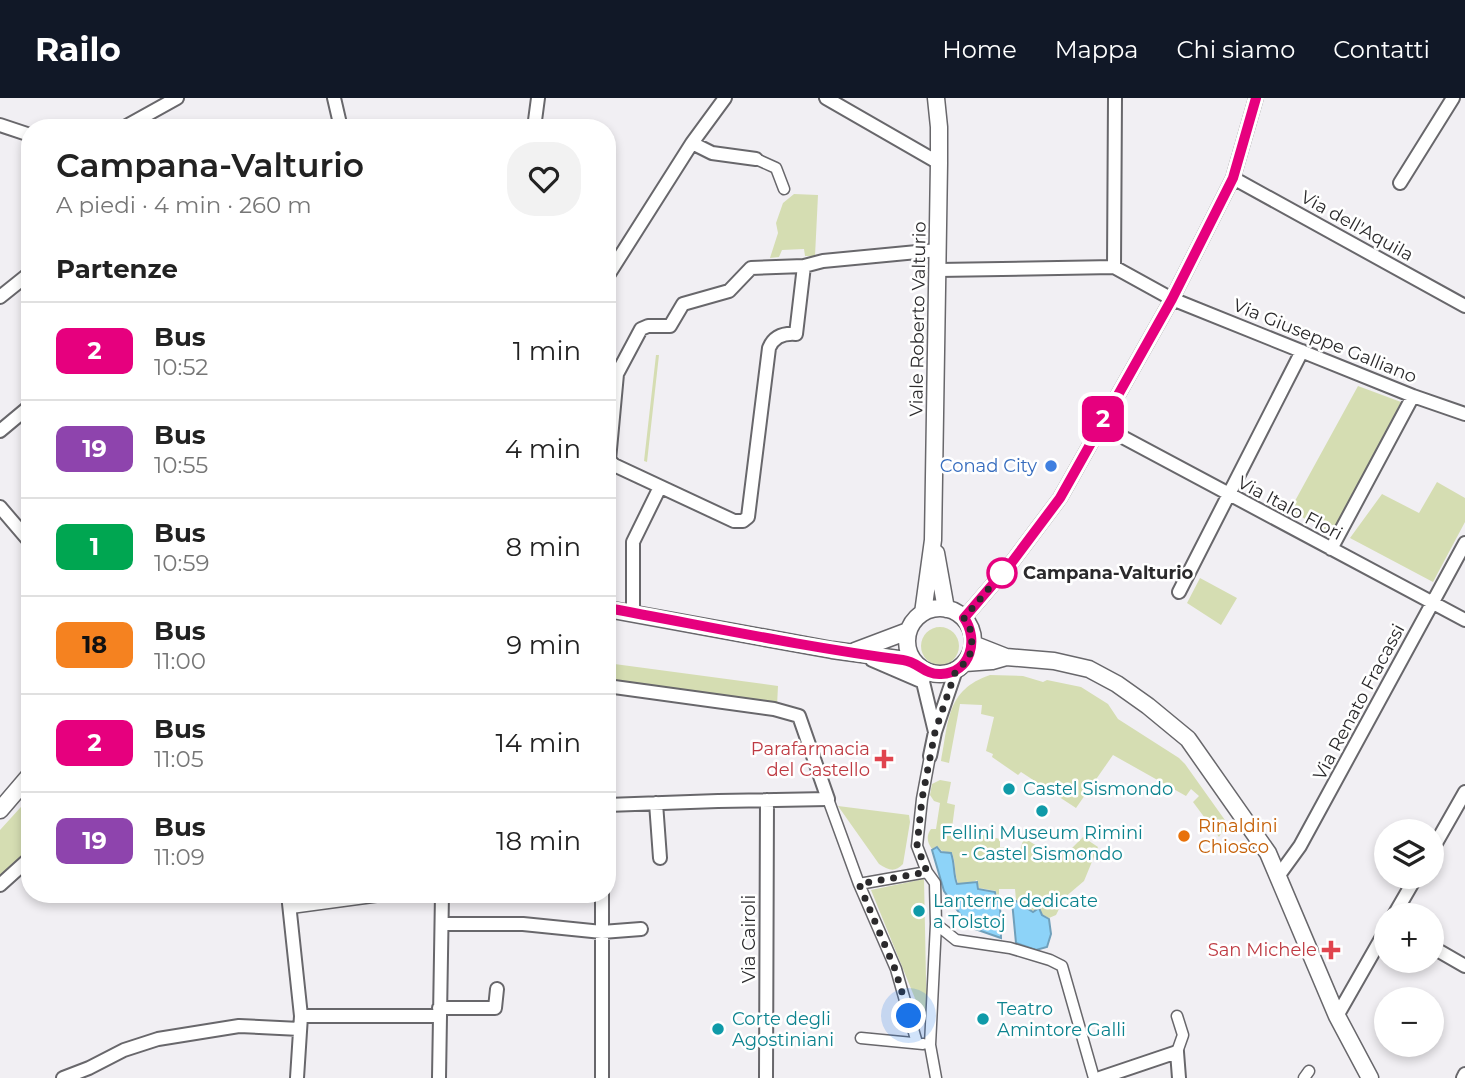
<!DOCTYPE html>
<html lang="it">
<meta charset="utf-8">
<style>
body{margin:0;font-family:Montserrat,sans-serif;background:#f2f2f2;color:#222;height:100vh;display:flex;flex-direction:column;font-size:26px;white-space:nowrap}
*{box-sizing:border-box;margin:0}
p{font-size:23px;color:#767676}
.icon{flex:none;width:38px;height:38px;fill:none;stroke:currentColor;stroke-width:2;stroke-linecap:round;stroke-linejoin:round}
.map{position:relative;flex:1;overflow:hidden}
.drawer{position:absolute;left:21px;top:21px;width:595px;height:784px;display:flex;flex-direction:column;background:#fff;border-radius:28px;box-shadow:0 4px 10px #0003}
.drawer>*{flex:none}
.badge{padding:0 14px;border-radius:10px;font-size:24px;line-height:46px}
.fabs{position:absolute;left:1374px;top:721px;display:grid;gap:14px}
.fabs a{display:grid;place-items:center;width:70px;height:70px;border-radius:50%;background:#fff;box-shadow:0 4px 10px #0003;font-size:35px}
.you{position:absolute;width:35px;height:35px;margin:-18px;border:5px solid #fff;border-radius:50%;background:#1a73e8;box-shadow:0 0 0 10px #1a73e833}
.map>.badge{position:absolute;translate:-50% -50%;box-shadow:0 0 0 4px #fff}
h2{padding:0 35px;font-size:26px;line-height:63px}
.round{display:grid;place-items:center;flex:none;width:74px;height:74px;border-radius:28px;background:#f2f2f2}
.overview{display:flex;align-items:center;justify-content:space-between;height:119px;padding:0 35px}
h1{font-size:33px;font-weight:600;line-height:52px}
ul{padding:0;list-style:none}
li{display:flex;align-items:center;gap:21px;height:98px;padding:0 35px;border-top:2px solid #e0e0e0}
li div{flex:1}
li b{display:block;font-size:26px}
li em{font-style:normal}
li .badge{min-width:77px;font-weight:700;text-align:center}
header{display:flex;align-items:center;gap:42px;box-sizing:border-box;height:98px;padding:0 35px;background:#111827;color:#fff}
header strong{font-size:33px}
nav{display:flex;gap:38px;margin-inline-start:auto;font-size:24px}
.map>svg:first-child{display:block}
.green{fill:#d5ddb2}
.water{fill:#8dd3f8;stroke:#70a0bb;stroke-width:2}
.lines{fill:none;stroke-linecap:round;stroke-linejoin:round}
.pedestrian-casing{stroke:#68676b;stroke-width:13}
.minor-casing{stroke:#68676b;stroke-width:16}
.tertiary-casing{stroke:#68676b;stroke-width:19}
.pedestrian{stroke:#fff;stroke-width:10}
.minor{stroke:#fff;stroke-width:12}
.tertiary{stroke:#fff;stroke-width:16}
.line-casing{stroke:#fff;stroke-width:16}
.line{stroke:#e6007e;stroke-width:10}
.walk{stroke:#2b2a2c;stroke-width:7;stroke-dasharray:0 12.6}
.shop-dot{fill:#3f7fe0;stroke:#fff;stroke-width:2.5}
.stop-dot{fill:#fff;stroke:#e6007e;stroke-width:3.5}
.health-dot{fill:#e0444e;stroke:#fff;stroke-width:2.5}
.culture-dot{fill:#0f9aa8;stroke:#fff;stroke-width:2.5}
.food-dot{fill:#e8710a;stroke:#fff;stroke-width:2.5}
.labels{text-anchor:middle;stroke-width:5;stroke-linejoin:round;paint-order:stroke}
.street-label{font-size:18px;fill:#2b2a2c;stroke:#fff}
.shop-label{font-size:18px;fill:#366cbe;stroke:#fff;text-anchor:end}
.stop-label{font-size:18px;font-weight:bold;fill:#2b2a2c;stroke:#fff;text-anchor:start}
.health-label{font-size:18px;fill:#be3a42;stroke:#fff;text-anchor:end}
.culture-label{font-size:18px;fill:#0d838f;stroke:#fff;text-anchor:start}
.food-label{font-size:18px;fill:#c56008;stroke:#fff;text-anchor:start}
</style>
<header>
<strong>Railo</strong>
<nav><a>Home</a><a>Mappa</a><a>Chi siamo</a><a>Contatti</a></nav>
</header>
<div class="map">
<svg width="1465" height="980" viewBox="0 0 1465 980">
<rect width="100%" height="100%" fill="#f1eff3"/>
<path class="green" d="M794,96L818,97L815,158H805L804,151L782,152L779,159L770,160L778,135L776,125L783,105Z
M656,257H659L647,364L644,363Z
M1358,288L1401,304L1331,436L1290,412Z
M1437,384L1465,400V424L1433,484L1350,440L1382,396L1419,415Z
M1200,480L1237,500L1221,527L1187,505Z
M921 548a19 19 0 1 1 38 0a19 19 0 1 1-38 0Z
M607,565L778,588L777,608L607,583Z
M990,577L1023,578L1043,584L1047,582L1081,589L1108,606L1118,621L1179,660L1185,666L1227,725L1219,739L1193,704L1199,698L1191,691L1186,698L1113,657L1076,710L1021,674L1018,677L992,659L993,656L986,653L994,619L981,616L982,607L960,606L949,665L941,663C949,623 946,592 990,577Z
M940,682L951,684L947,705L955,707L952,730L1000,741V749L1020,752L1024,740L1042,751L1045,758L1058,756L1063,751L1069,753L1083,739L1098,749L1084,783L1057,806L1059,811L1056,817L1049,820L1043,817L1039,810L1033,813L1016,802L1015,791H999V802H997L996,793L979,790L977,782L969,786L958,785C954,775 956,766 952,755L942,753L937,748L932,751C927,744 926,738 931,731H936L940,705L934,703L930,697L932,686Z
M30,699V752L0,778V732Z
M838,708L909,717L910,724L903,766C895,775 888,772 879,766Z
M924,781L927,930L871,792Z"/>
<path class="water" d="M937,749L941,754L951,755C955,766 953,776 957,786L977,784L978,791L995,794L996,802L1000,803L1001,840L969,829L944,793L932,752Z
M1012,803H1016L1033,814L1039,810L1042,817L1049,821L1051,836L1047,849L1036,852L1016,845Z"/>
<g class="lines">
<g class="pedestrian-casing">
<path id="pedestrian" d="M756,61L776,70L784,91
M930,658L922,701L917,748L927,774L935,785L936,826L930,947L936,980
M828,701L859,786L896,871L917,945
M859,786L927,774
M291,810L395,796
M936,826L956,842L1010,850L1050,862L1062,868L1094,980
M1177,918L1183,937L1177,954
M861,940L923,946
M1304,980L1309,973"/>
</g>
<g class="minor-casing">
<path id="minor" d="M334,0L341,30
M826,0L939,65
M0,27L30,37
M123,30L177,0
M534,30L538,0
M692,45L712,55L756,61
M1233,80L1465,208
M1400,85L1453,0
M804,168L796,236C784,235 774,238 769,250L748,419L743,423H734L614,367L609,362L617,276L641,231L648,228H670L683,206L729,193L751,170L804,168L823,163L938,152
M1114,169L1115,0
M938,172L1114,169L1172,201L1413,298L1465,316
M607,179L692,45L725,0
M0,199L30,175
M1100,327L1465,522
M0,333L30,308
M0,409L30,444
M1331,451L1413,298
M1179,494L1302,253
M633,515V444L660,389
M964,520L1012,464L1060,400L1172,201L1233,80L1256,0
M872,562L923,584
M926,573L923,584L935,634
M607,588L774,611L799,618L828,701L718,703L607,707
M930,658L935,634L956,572
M656,705L660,760
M1432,752L1465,694
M1279,777L1300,748L1465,445
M0,787L30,760
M288,796L301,918L297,980
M602,796V980
M1394,817L1416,779
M442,826H523L602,834L641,831
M1432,849L1465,868
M439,910H495L497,891
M301,918H439
M1337,918L1386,832
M63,980L89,970L124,952L158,941L239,928L300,931
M439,980L442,796
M766,980L767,702
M1100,980L1177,954L1179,980
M1463,980L1465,976"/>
</g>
<g class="tertiary-casing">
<path id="tertiary" d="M936,455L946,511
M907 543a33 33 0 1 1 66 0a33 33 0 1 1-66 0Z
M607,511L832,552L913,563
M923,515L933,442L939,65V29L936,0
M973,546L1006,559L1054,563L1089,571L1117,586L1148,608L1188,641L1268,755L1337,918L1370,980
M855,553L908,533
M965,565L992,563L1006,559
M0,712L30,677"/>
</g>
<use href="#pedestrian" class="pedestrian"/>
<use href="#minor" class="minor"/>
<use href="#tertiary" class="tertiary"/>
</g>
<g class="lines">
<g class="line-casing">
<path id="line" d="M607,510C706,528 804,549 903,562C919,564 924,577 941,576C971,575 979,541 964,520L1012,464L1060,400L1172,201L1233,80L1256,0"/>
</g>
<use href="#line" class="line"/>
<path class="walk" d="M909,918L895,871L859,786L927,774L917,748L922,701L935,634L956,572L965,565L971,554L972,546L970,530L964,520L1002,475"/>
</g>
<circle class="shop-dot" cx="1051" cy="368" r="7"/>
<circle class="stop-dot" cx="1002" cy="475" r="14"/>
<g class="health-dot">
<path d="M880.5 650.5h7v7h7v7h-7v7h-7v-7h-7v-7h7z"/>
<path d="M1327.5 841.5h7v7h7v7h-7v7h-7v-7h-7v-7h7z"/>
</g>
<g class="culture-dot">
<circle cx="1009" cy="691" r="7"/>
<circle cx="1042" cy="713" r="7"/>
<circle cx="919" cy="813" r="7"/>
<circle cx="983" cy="921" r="7"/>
<circle cx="718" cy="931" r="7"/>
</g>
<circle class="food-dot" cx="1184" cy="738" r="7"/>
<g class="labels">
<g class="street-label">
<text transform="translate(1357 128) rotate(29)" y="6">Via dell'Aquila</text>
<text transform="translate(918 221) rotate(-89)" y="6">Viale Roberto Valturio</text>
<text transform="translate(1325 243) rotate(22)" y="6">Via Giuseppe Galliano</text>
<text transform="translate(1290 410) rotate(28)" y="6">Via Italo Flori</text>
<text transform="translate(1359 604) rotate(-62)" y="6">Via Renato Fracassi</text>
<text transform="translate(749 841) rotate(-90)" y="6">Via Cairoli</text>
</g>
<g class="shop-label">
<text x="1037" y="374">Conad City</text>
</g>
<g class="stop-label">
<text x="1023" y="481">Campana-Valturio</text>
</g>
<g class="health-label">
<text x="870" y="657">Parafarmacia<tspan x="870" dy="21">del Castello</tspan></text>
<text x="1317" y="858">San Michele</text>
</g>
<g class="culture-label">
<text x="1023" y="697">Castel Sismondo</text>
<text x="1042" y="741" text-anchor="middle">Fellini Museum Rimini<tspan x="1042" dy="21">- Castel Sismondo</tspan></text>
<text x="933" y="809">Lanterne dedicate<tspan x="933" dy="21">a Tolstoj</tspan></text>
<text x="997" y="917">Teatro<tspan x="997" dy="21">Amintore Galli</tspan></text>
<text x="732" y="927">Corte degli<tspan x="732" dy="21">Agostiniani</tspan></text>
</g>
<g class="food-label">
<text x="1198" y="734">Rinaldini<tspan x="1198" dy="21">Chiosco</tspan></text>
</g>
</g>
</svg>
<div class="fabs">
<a><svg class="icon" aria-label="layers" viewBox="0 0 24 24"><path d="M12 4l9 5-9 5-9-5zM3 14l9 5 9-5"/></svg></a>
<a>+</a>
<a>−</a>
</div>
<div class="you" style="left:909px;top:918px"></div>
<b class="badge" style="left:1103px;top:321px;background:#e6007e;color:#fff">2</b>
<section class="drawer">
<div class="overview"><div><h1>Campana-Valturio</h1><p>A piedi · 4 min · 260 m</p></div><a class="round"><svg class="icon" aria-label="heart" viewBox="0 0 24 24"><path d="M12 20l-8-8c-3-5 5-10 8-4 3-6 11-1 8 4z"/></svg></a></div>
<h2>Partenze</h2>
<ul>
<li><span class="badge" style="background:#e6007e;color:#fff">2</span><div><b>Bus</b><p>10:52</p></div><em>1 min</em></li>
<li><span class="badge" style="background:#8e44ad;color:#fff">19</span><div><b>Bus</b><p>10:55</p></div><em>4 min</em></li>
<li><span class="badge" style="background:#00a651;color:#fff">1</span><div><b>Bus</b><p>10:59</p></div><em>8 min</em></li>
<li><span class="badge" style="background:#f58220;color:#111">18</span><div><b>Bus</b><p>11:00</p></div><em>9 min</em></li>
<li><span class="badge" style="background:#e6007e;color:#fff">2</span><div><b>Bus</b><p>11:05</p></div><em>14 min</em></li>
<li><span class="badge" style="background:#8e44ad;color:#fff">19</span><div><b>Bus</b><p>11:09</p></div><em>18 min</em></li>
</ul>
</section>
</div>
